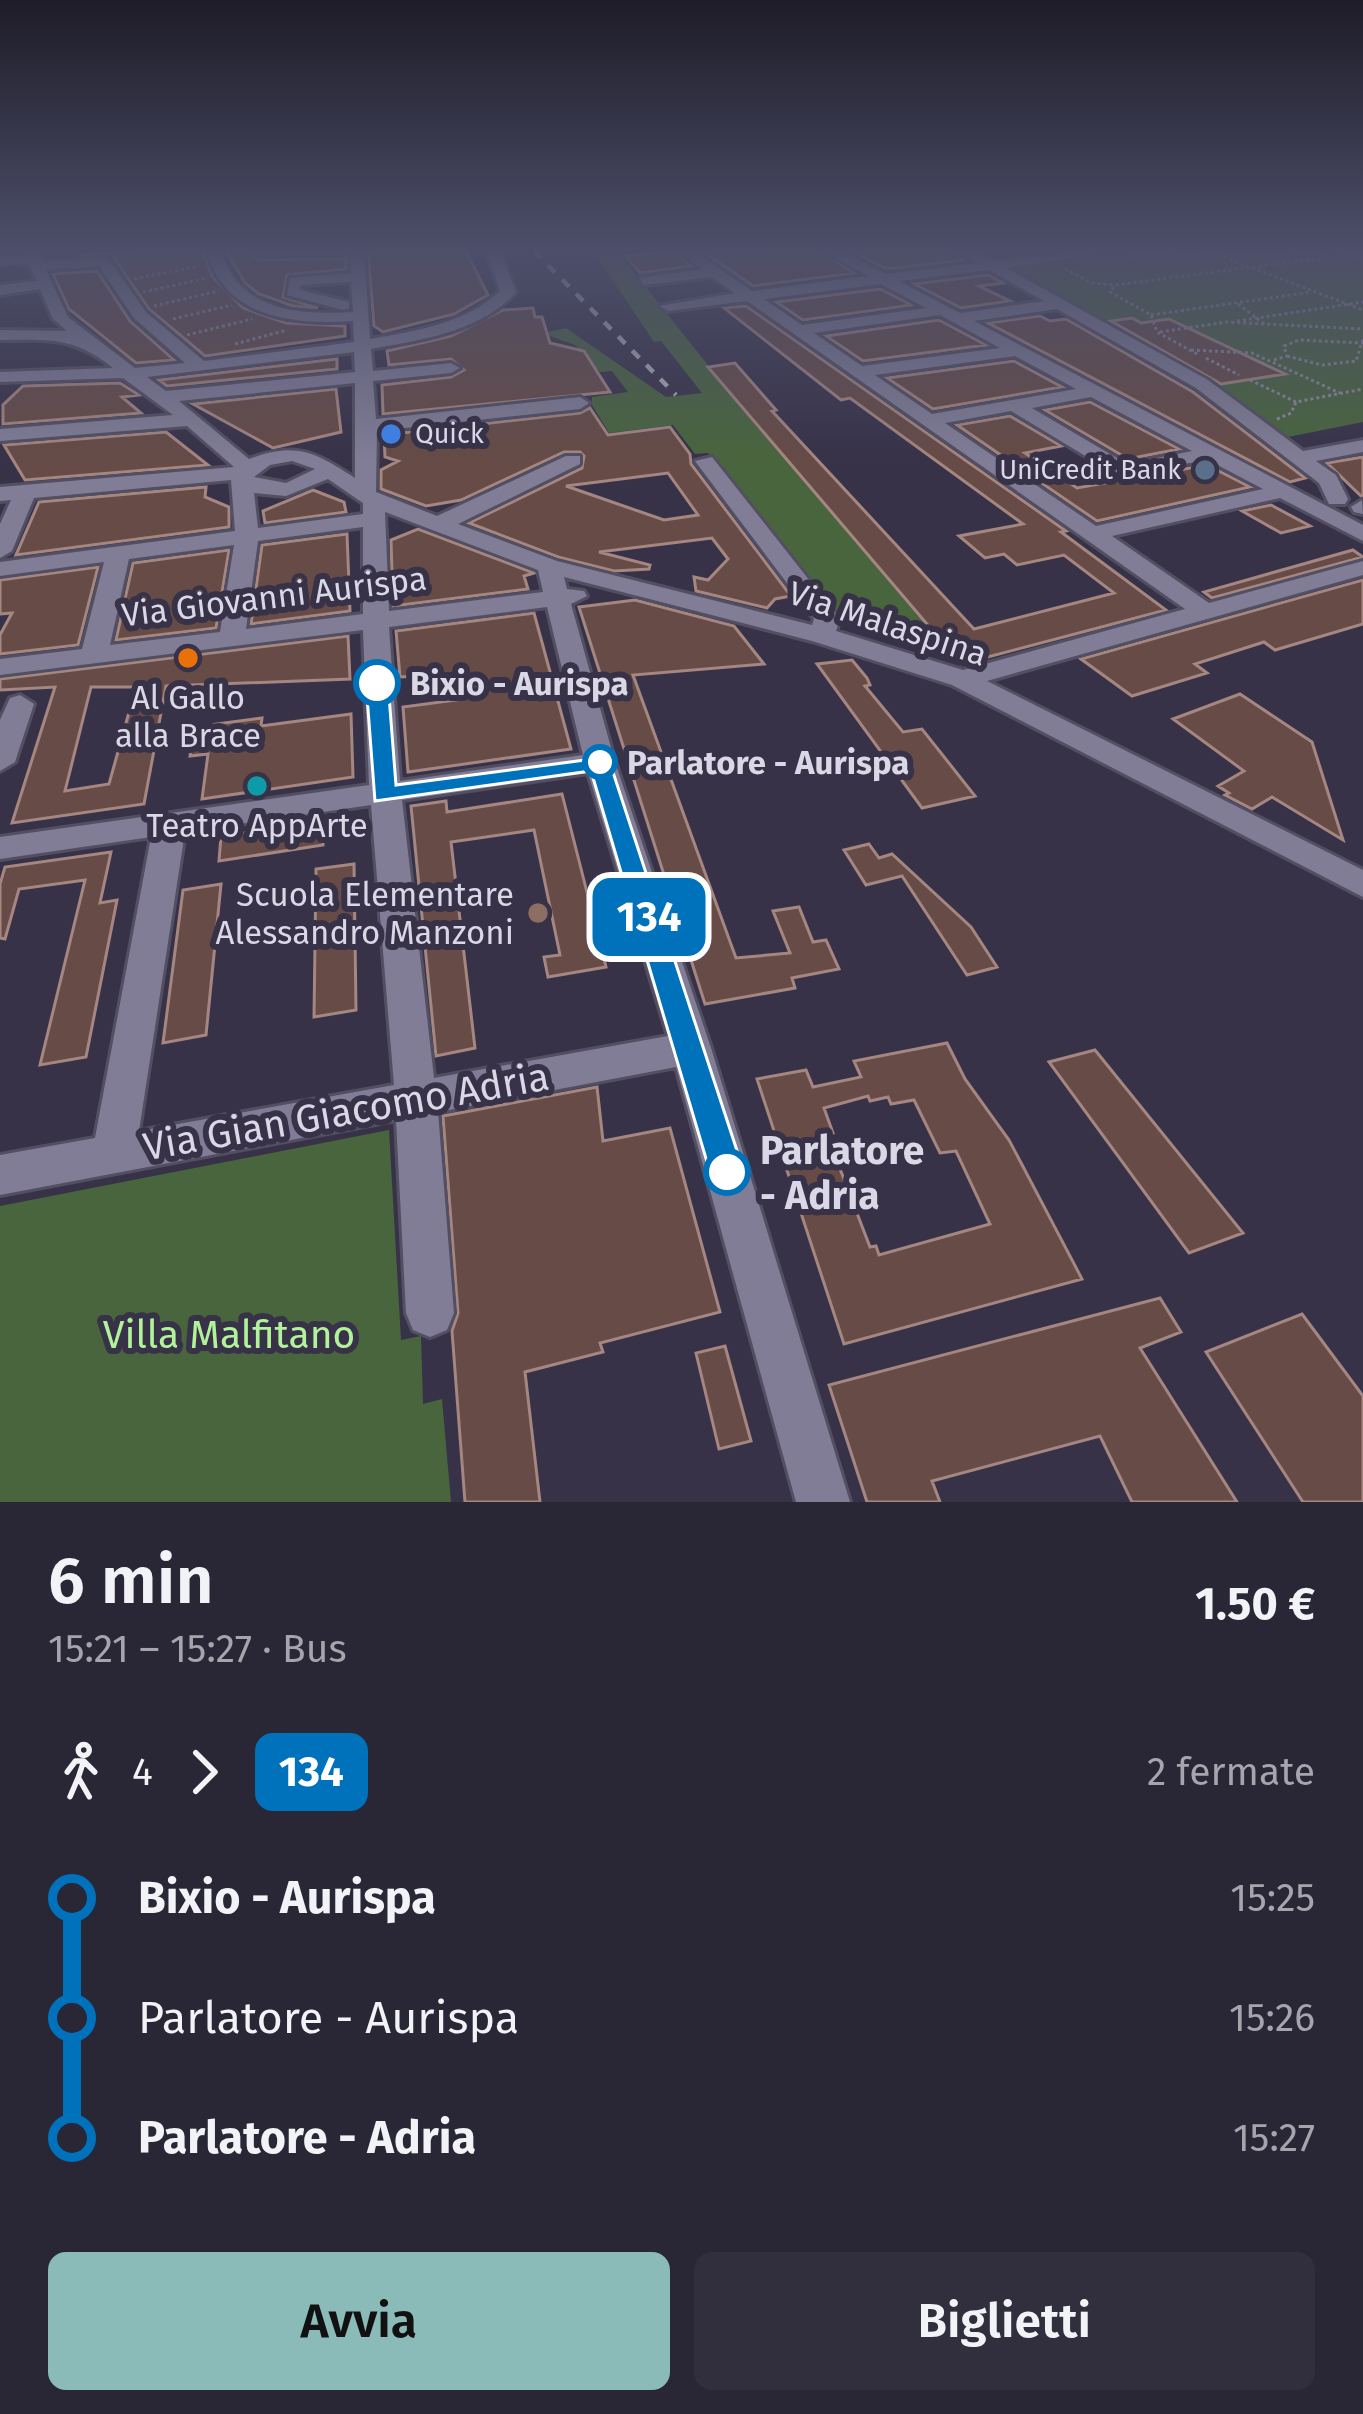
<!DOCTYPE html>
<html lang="it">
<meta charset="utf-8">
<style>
body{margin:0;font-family:"Fira Sans",sans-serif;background:#312e3e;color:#f1f3f6;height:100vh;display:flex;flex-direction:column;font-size:45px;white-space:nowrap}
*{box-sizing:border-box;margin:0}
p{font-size:39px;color:#a5a5ad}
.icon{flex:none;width:66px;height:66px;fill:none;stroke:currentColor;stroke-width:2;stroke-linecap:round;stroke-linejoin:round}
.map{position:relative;height:1502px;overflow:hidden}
.sheet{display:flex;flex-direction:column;background:#292636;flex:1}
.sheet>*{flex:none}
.badge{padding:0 24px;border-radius:18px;font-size:42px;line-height:78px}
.map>.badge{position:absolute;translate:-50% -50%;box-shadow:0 0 0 6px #fff}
.legs{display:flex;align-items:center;gap:18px;height:132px;padding:0 48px;font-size:39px}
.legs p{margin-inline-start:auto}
.overview{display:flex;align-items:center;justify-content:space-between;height:204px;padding:0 48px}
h1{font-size:66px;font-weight:600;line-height:90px}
.action{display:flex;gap:24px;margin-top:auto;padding:24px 48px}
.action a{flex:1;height:138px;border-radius:18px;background:#8bbbb9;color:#111;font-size:48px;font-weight:600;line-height:138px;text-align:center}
.action a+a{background:#312e3e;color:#f1f3f6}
ul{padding:0 48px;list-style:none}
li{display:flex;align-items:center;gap:42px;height:120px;font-size:45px}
li i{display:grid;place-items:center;width:18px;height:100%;margin:0 15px;background:currentColor}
li i::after{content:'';width:30px;height:30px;margin:-15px;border:9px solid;border-radius:50%;background:#292636}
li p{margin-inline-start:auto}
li:first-child i{background:linear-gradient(#0000 50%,currentColor 0)}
li:last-child i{background:linear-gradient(currentColor 50%,#0000 0)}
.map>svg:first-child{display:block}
.green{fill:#49653d}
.building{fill:#664b46;stroke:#a58681;stroke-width:3;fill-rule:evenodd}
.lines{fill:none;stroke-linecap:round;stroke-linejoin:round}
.minor-casing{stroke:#534f62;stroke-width:6}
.path{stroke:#8c899a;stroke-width:3;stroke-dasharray:3 3;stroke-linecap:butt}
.minor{fill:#817d96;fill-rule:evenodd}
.rail{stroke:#b4b2c1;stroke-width:4.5;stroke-dasharray:10 10;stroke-linecap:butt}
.line-1{fill:#0072bc;stroke:#fff;stroke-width:3}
.shop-dot{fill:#3f7fe0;stroke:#373248;stroke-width:4.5}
.service-dot{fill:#5c6f8a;stroke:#373248;stroke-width:4.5}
.food-dot{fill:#e8710a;stroke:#373248;stroke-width:4.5}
.stop-1-dot{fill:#fff;stroke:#0072bc;stroke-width:6}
.culture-dot{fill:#0f9aa8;stroke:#373248;stroke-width:4.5}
.education-dot{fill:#8d6e63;stroke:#373248;stroke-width:4.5}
.labels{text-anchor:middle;stroke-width:12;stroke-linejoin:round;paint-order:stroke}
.far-poi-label{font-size:27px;fill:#dad8e6;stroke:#373248;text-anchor:start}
.street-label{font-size:33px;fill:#dad8e6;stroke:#373248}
.stop-label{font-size:33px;font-weight:bold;fill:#dad8e6;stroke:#373248;text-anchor:start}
.poi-label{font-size:33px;fill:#dad8e6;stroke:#373248}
.near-street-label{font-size:39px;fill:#dad8e6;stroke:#373248}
.near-stop-label{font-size:39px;font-weight:bold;fill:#dad8e6;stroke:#373248;text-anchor:start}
.near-park-label{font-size:39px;fill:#b2f299;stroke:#373248}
</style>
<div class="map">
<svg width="1363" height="1502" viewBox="0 0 1363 1502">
<rect width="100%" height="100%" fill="#373248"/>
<path class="green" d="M1142,251H1321L1363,262V422L1283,438L1006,269Z
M621,256L739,404L961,664L905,640L894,627C861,632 850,626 825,604L708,453L695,454L673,425L609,433L592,405V397L628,392L612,371L600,372L575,345L542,333L566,328L666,397L702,393L661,341L654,342L597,257Z
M389,1130L401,1340L421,1336L423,1404L442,1399L451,1502H0V1206Z"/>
<path class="building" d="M140,251H203L212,276L243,308L286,323L345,326V336L205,356L149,309L112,255H79Z
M226,251H248L259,260L346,258V269L287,275L283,297L318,308L293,306L259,294L245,283Z
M368,251H466L488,295L454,314L383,332L374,326Z
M674,251L691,266L640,273L625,256Z
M702,251H820L854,273L753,286Z
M851,251H955L964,260L887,269Z
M97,271L130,321L174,360L136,363L69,309L53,274Z
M988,275L1003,283L979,286L1010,301L961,308L914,284Z
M880,289L912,305L803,320L776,302Z
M746,306L1066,531L1061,532L1166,610L961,664L708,367L735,363L776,410L772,411L974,629L1114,593L1064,555L1017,565L1004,554L985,558L959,536L1023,524L850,398L841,400L724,308Z
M533,308L535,317H542L550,343L584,351L610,392L383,414L382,385L451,377L464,370L451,359L389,365L387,351L451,336L503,310Z
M1040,316L1050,321L1066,319L1193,392L1305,478L1290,482L988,323Z
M1132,318L1141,323L1169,319L1285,374L1221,384L1111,321Z
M939,320L986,345L863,361L826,336Z
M337,359V369L167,386L159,380Z
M1014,361L1062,387L933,409L887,378Z
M120,383L139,395L122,397L141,413L3,424V405L23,386Z
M336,389L341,432L273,448L193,404Z
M1090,402L1179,449L1128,459L1045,410Z
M590,408L608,435L670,427L690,454L691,464L791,596L775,599L767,608L696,591L694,577L708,580L728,559L712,538L599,552L650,565L649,569L614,571L558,557L469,523L582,468L584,456L580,452H564L461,500L426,506L381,489V470L398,461L385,457L384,435L580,413ZM668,473L698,515L664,520L566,486Z
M1010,416L1061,446L1025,453L1077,488L1207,465L1250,487L1097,521L957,425Z
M166,432L208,465L25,480L4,445Z
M1363,457V496H1361L1327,463Z
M206,487L205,497L229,507V527L16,555L39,502Z
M313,490L344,502L346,512L265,523L263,511Z
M1271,505L1310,526L1281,533L1242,511Z
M418,529L534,573L524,576L528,589L393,606L391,540Z
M347,534L350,611L251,624L262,545Z
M229,550L216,628L116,640L133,563Z
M1353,550L1363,557L1212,598L1204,592Z
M98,567L78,645L0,654V635L12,613L0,614V580Z
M1363,580V624L1275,650L1264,642L1195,664L1207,673L1132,696L1081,659Z
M635,600L734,626L764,664L633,675L736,958L790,953L773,911L799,907L813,942L826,940L839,969L792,978L795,988L705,1004L579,607Z
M534,613L571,749L408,772L403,707L471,698L468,674L400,677L396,631Z
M348,636L350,679L166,686L144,804L12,823L55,687L0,690V679ZM91,687H136L109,784L65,791Z
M852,660L867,678L870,685L865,686L903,732L922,729L975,796L922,808L817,664Z
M1240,694L1312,742L1343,840L1272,797L1252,809L1225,795L1229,793L1218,786L1244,771L1173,719Z
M351,714L353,777L202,799L208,754L190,756L194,727L262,718L261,726Z
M562,794L606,967L548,977L544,957L560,955L534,830L451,842L475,1048L436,1056L411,806L446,801L447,812Z
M323,821V845L219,861L221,836Z
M869,844L879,858L892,854L971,927L997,967L967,975L902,876L866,885L844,850Z
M111,852L100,903L117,900L86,1057L40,1065L85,880L19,889L5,939L0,938V884L5,867Z
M354,864L356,1010L314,1017L316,869Z
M221,884L206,1035L163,1043L183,890Z
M947,1043L965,1079L1009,1140L1082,1279L844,1344L757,1079L806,1070L813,1087L861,1077L854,1061ZM868,1096L870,1101L888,1097L891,1104L914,1100L940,1153L956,1151L990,1224L879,1255L876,1246L870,1247L827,1135L833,1133L824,1108Z
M1095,1050L1243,1233L1189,1253L1049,1062Z
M597,1087L603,1141L670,1128L720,1312L600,1343L603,1352L525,1372L540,1502H465L452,1331L458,1313L443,1116Z
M1160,1298L1181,1332L1140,1348L1237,1502H1132L1100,1436L932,1481L940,1502H867L829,1385Z
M1302,1314L1363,1396V1502H1303L1206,1352Z
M725,1346L751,1441L719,1449L696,1353Z"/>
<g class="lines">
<g class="minor-casing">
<path id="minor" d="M24,251H38L43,261L108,258L146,312L204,361L354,342L353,321C296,325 224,319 207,251H221C239,312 300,315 353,312L351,282L301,285L300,290L349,302V308L343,310L287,295L290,278L351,273L350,251H364L370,339C416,331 466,323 500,291L486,251H500L516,292C481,332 421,340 371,349L373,371L451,363L460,368L451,373L373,381L376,419L580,397L589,403L580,409L377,431L376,492L437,516L566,456H580V464L458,524L557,561L812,625L814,619L695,461L712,457L836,614L840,619L836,631L963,670L1185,609L747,301L668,311L660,306L735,293L712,277L644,285L639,278L702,269L678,251H694L752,291L868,276L824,251H841L886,274L977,263L959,251H976L994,261L1111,251L1006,268L1208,380L1303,451L1363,440V452L1316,461L1336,475L1348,499L1345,504H1329L1319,483L1196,388L1057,309L974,321L1363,525V541L1280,498L1112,536L1209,603L1363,561V575L987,681L1363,870V897L952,685L812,641L564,577L567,589L584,591L587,596L571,604L615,762L711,1048L850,1502H796L676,1067L438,1112L454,1313L447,1330L430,1337L413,1330L406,1313L396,1120L0,1195V1155L95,1138L151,837L0,859V837L369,785L363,630L0,675V659L82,649L104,562L0,576V562L235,531L231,480L34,498L12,551L0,558V524L11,500L0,501V487L234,467L187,426L0,441V429L173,415L123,378L0,382V372L113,368C73,336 49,340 0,340V330L67,331L53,319L40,289L0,295V285L37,281L29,264L0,265V257L26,255ZM99,266L134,318L185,363L135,368L68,317L46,270ZM989,270L1044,301L960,313L899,281ZM881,284L926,308L802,325L764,299ZM940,315L1000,348L862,366L814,333ZM354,352L355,372L166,391L147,377ZM1015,356L1076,389L932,414L875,375ZM355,383V478C315,453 298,441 249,459L179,401ZM1091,397L1192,451L1127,464L1032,408ZM1011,411L1117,475L1208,460L1263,489L1096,526L945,423ZM292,461L315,469L286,483L254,477L270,465ZM328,479L363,503V514L258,528L254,493L286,496ZM385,512L538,570L543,592L389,611ZM363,527V614L246,629L258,541ZM234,545L220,632L110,645L129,559ZM547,607L583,755L400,781L389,627ZM588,773L668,1036L434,1078L402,800ZM371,805L394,1085L139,1131L185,832Z
M252,251H349L342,255H259Z
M1337,251L1363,252V260L1339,254Z
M1362,500L1363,514L1354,512L1351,507Z
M20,695L34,704L15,762L0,771V720L10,698Z"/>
</g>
<path class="path" d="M1207,251L1363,310
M1292,251L1316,256
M1122,258L1172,251
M1065,269L1092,283L1115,285
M134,279L199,266
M143,292L208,278
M1238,304L1267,326
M154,306L219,291
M1151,315L1311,292
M173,319L232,305
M1237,321L1363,302
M1160,332L1226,322L1363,329
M187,335L252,319
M235,344L287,330
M1191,350L1252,353L1340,393
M1197,354L1157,332L1151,315L1110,292L1115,285L1323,258
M1287,356L1322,365L1356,361L1363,339
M1206,358L1239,375
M1274,360L1287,356L1284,346L1299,340L1363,343
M1250,380L1296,402
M1277,419L1291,413L1296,402L1363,389"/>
<use href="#minor" class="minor"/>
<path class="rail" d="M534,251L676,395"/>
</g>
<linearGradient id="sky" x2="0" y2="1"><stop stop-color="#1e1c28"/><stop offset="0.54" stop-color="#4d4f6a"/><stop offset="1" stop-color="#4d4f6a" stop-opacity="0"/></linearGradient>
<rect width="1363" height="461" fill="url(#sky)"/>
<path class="line-1" d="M377,676L388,683L396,785L608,757L744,1172L739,1182L727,1187L715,1182L710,1172L591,771L375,801L366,683Z"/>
<circle class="shop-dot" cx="391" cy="434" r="12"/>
<circle class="service-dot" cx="1205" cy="470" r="12"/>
<circle class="food-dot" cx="188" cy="658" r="12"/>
<g class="stop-1-dot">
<circle cx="377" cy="683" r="21"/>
<circle cx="600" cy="762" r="15"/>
<circle cx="727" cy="1172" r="21"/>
</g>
<circle class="culture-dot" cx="257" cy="786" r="12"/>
<circle class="education-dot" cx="538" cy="913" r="12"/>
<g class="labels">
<g class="far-poi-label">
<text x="415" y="443">Quick</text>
<text x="1181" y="479" text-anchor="end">UniCredit Bank</text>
</g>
<g class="street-label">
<text transform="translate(274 596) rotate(-7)" y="12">Via Giovanni Aurispa</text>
<text transform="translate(888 623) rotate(18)" y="12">Via Malaspina</text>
</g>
<g class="stop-label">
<text x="410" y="695">Bixio - Aurispa</text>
<text x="627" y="774">Parlatore - Aurispa</text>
</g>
<g class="poi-label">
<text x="188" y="709">Al Gallo<tspan x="188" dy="38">alla Brace</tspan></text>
<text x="257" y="837">Teatro AppArte</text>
<text x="514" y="906" text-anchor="end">Scuola Elementare<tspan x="514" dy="38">Alessandro Manzoni</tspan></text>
</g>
<g class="near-street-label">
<text transform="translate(346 1111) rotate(-10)" y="14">Via Gian Giacomo Adria</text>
</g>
<g class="near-stop-label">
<text x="760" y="1164">Parlatore<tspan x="760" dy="45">- Adria</tspan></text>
</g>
<g class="near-park-label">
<text x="229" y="1348">Villa Malfitano</text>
</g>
</g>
</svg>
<b class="badge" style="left:649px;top:917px;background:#0072bc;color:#fff">134</b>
</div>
<section class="sheet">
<div class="overview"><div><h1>6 min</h1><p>15:21 – 15:27 · Bus</p></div><b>1.50 €</b></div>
<div class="legs"><svg class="icon" aria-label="walk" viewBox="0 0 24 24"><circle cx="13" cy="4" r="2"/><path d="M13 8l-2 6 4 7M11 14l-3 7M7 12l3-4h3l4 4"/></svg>4<svg class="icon" aria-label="forward" viewBox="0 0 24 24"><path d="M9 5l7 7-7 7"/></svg><b class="badge" style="background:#0072bc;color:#fff">134</b><p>2 fermate</p></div>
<ul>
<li><i style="color:#0072bc"></i><b>Bixio - Aurispa</b><p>15:25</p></li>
<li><i style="color:#0072bc"></i><span>Parlatore - Aurispa</span><p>15:26</p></li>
<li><i style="color:#0072bc"></i><b>Parlatore - Adria</b><p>15:27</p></li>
</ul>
<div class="action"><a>Avvia</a><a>Biglietti</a></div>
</section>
